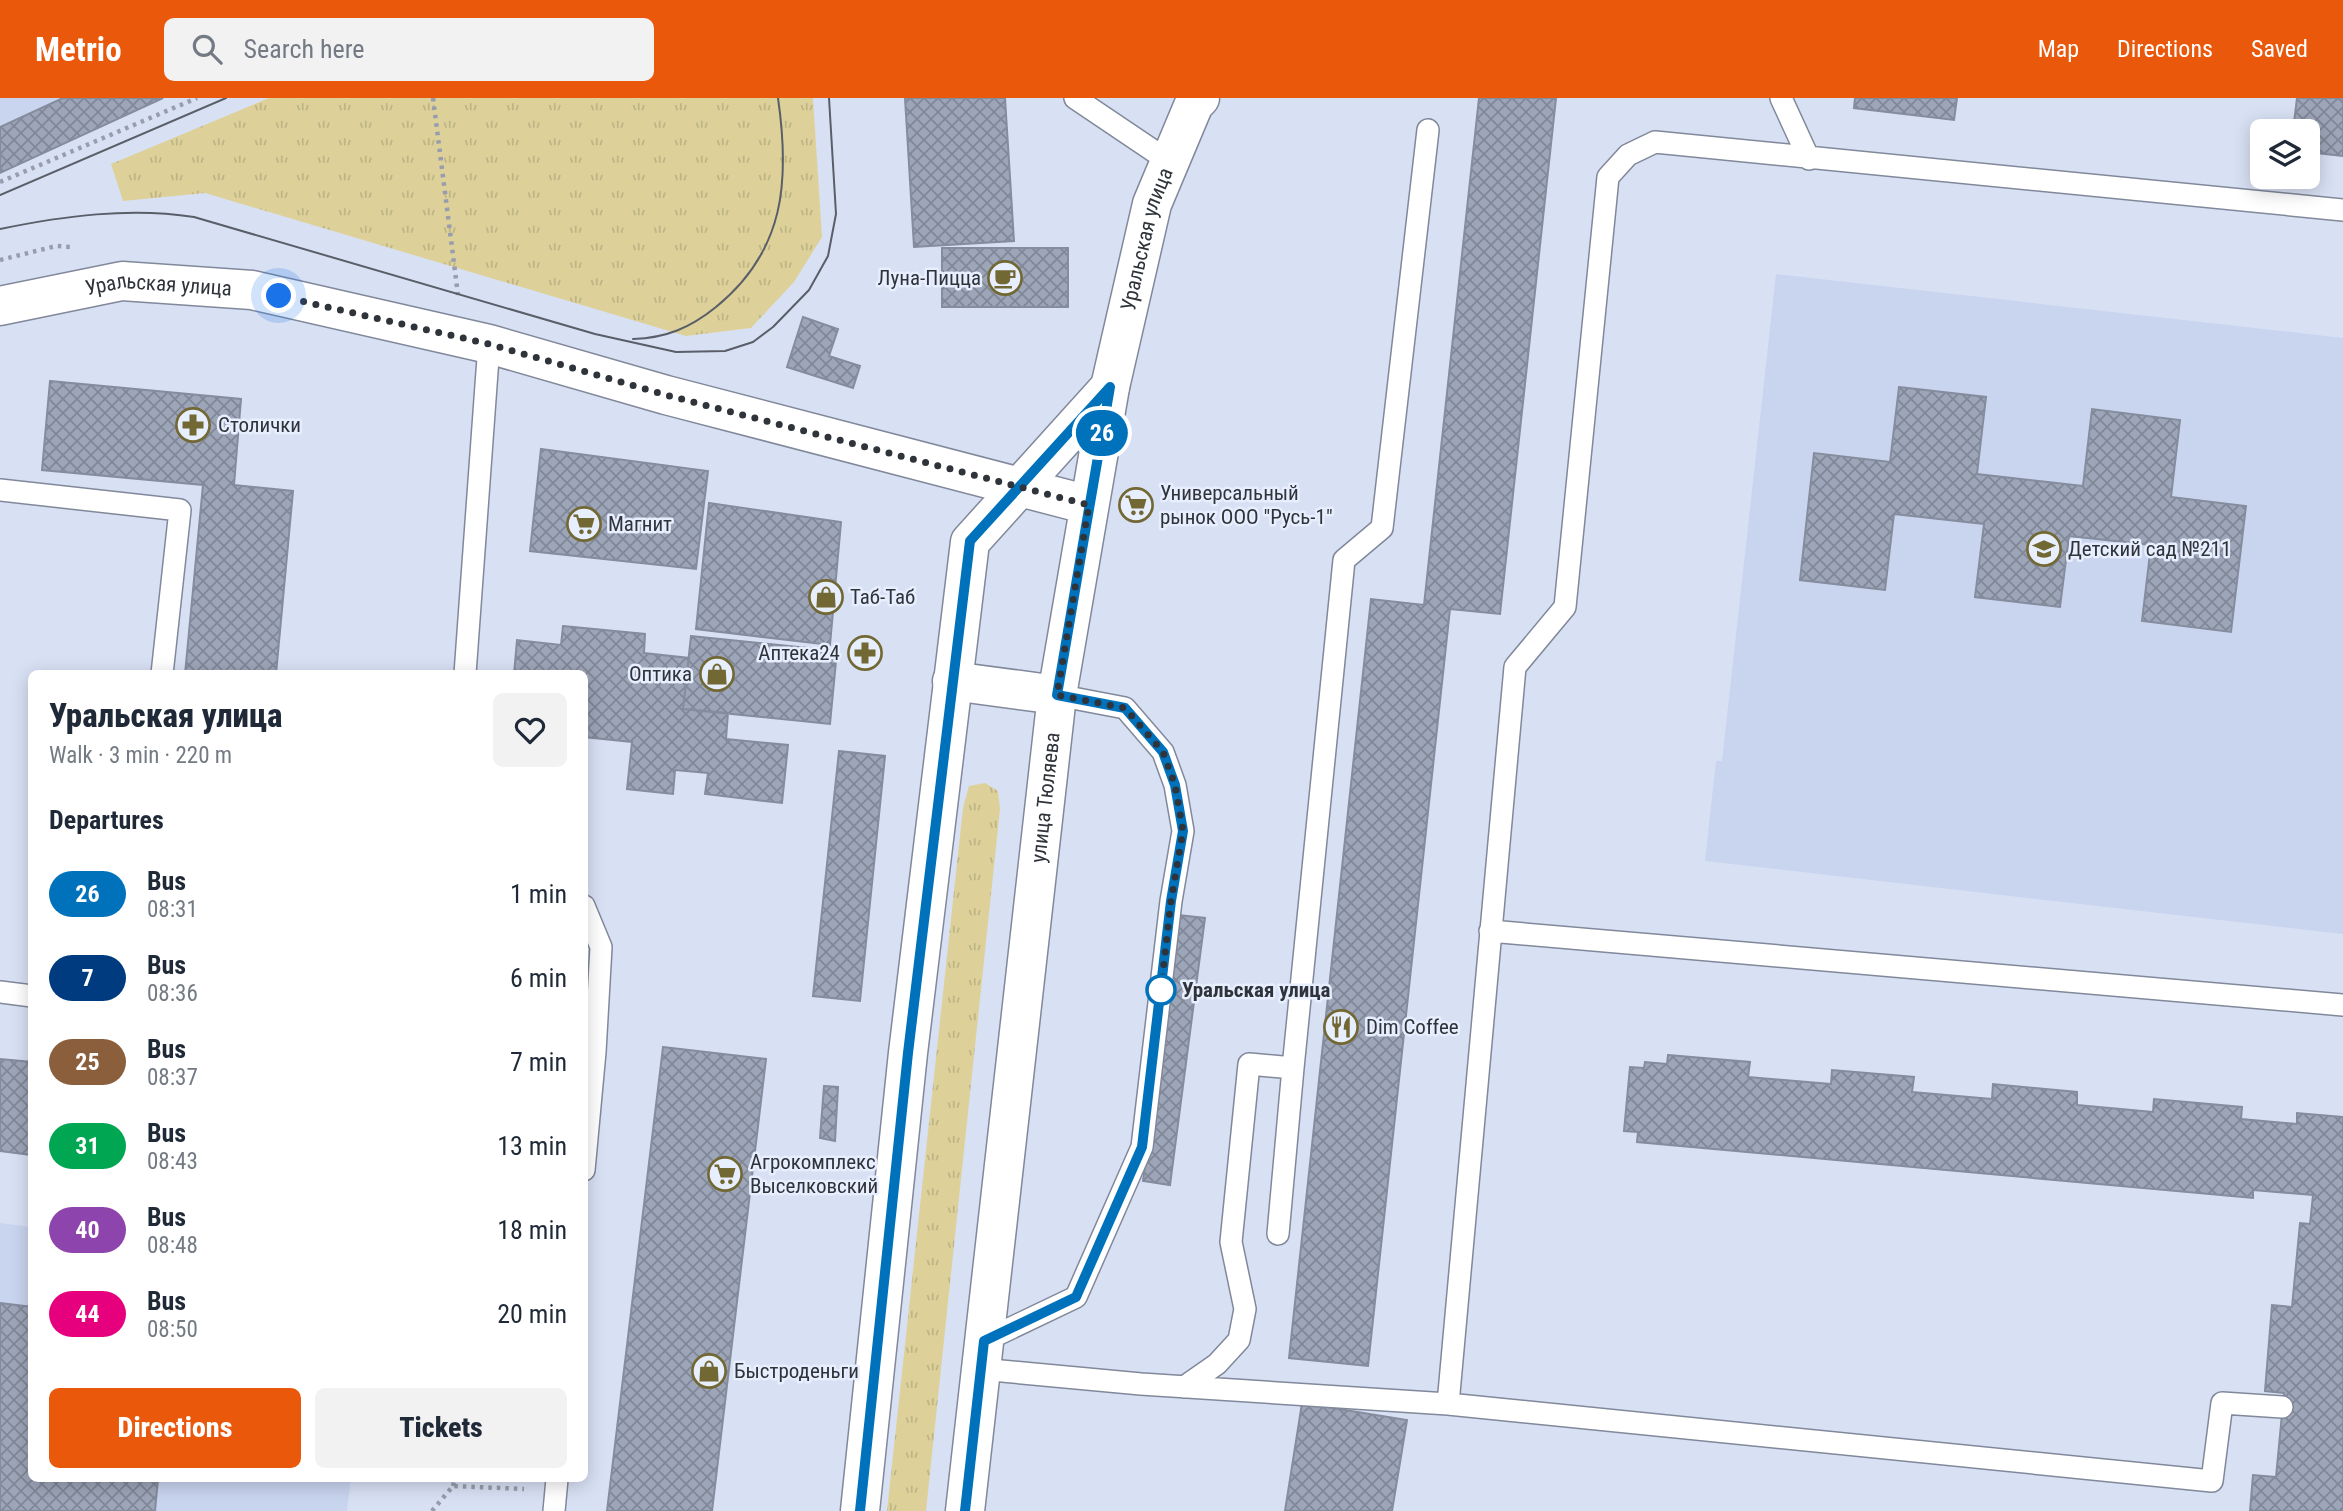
<!DOCTYPE html>
<meta charset="utf-8">
<style>
body{margin:0;font-family:"Roboto Condensed",sans-serif;background:#f2f2f3;color:#1f2937;height:100vh;display:flex;flex-direction:column;font-size:26px;white-space:nowrap}
*{box-sizing:border-box;margin:0}
p{font-size:23px;color:#747a83}
.icon{flex:none;width:38px;height:38px;fill:none;stroke:currentColor;stroke-width:2;stroke-linecap:round;stroke-linejoin:round}
.map{position:relative;flex:1;overflow:hidden}
.details{position:absolute;left:28px;top:572px;width:560px;height:812px;display:flex;flex-direction:column;background:#fff;border-radius:10px;box-shadow:0 4px 18px #0003}
.details>*{flex:none}
.badge{padding:0 14px;border-radius:23px;font-size:24px;line-height:46px}
.controls{position:absolute;left:2250px;top:21px;display:grid;gap:14px}
.controls a{display:grid;place-items:center;width:70px;height:70px;border-radius:10px;background:#fff;box-shadow:0 4px 18px #0003;font-size:35px}
.you{position:absolute;width:35px;height:35px;margin:-18px;border:5px solid #fff;border-radius:50%;background:#1a73e8;box-shadow:0 0 0 10px #1a73e833}
.map>.badge{position:absolute;translate:-50% -50%;box-shadow:0 0 0 4px #fff}
h2{padding:0 21px;font-size:26px;line-height:63px}
.round{display:grid;place-items:center;flex:none;width:74px;height:74px;border-radius:10px;background:#f2f2f3}
.overview{display:flex;align-items:center;justify-content:space-between;height:119px;padding:0 21px}
h1{font-size:33px;font-weight:800;line-height:52px}
.cta{display:flex;gap:14px;margin-top:auto;padding:14px 21px}
.cta a{flex:1;height:80px;border-radius:10px;background:#ea580c;color:#fff;font-size:28px;font-weight:800;line-height:80px;text-align:center}
.cta a+a{background:#f2f2f3;color:#1f2937}
ul{padding:0;list-style:none}
li{display:flex;align-items:center;gap:21px;height:84px;padding:0 21px}
li div{flex:1}
li b{display:block;font-size:26px}
li em{font-style:normal}
li .badge{min-width:77px;font-weight:700;text-align:center}
header{display:flex;align-items:center;gap:42px;box-sizing:border-box;height:98px;padding:0 35px;background:#ea580c;color:#fff}
header strong{font-size:33px}
nav{display:flex;gap:38px;margin-inline-start:auto;font-size:24px}
.search{width:490px;height:63px;background:#f2f2f3;display:flex;align-items:center;gap:18px;box-sizing:border-box;padding:0 24px;border-radius:10px;color:#747a83;font-size:26px}
.map>svg:first-child{display:block}
.built{fill:#c9d4ef}
.grass{fill:url(#grass-tufts)}
.building{fill:url(#building-cross-hatch);stroke:#848c9e;stroke-width:2}
.lines{fill:none;stroke-linecap:round;stroke-linejoin:round}
.service-casing{stroke:#80889a;stroke-width:24}
.tertiary-casing{stroke:#80889a;stroke-width:41}
.secondary-casing{stroke:#80889a;stroke-width:41}
.path{stroke:#979dac;stroke-width:4.5;stroke-dasharray:3.5 5;stroke-linecap:butt}
.service{stroke:#fff;stroke-width:21}
.tertiary{stroke:#fff;stroke-width:38}
.secondary{stroke:#fff;stroke-width:38}
.tram{stroke:#595e68;stroke-width:2}
.line-casing{stroke:#fff;stroke-width:16}
.line{stroke:#0072bc;stroke-width:10}
.walk{stroke:#2f333a;stroke-width:7;stroke-dasharray:0 12.6}
.stop-dot{fill:#fff;stroke:#0072bc;stroke-width:3.5}
.labels{text-anchor:middle;stroke-width:5;stroke-linejoin:round;paint-order:stroke}
.street-label{font-size:21px;fill:#2f333a;stroke:#e7eefe}
.poi-label{font-size:21px;fill:#2f333a;stroke:#e7eefe;text-anchor:start}
.stop-label{font-size:21px;font-weight:bold;fill:#2f333a;stroke:#e7eefe;text-anchor:start}
</style>
<header>
<strong>Metrio</strong>
<div class="search"><svg class="icon" aria-label="search" viewBox="0 0 24 24"><circle cx="10" cy="10" r="6"/><path d="M15 15l6 6"/></svg>Search here</div>
<nav><a>Map</a><a>Directions</a><a>Saved</a></nav>
</header>
<div class="map">
<svg width="2343" height="1413" viewBox="0 0 2343 1413">
<defs>
<pattern id="grass-tufts" width="24" height="20" patternUnits="userSpaceOnUse" patternTransform="scale(1.75)"><rect width="24" height="20" fill="#ddd199"/><path d="M3 7l-1-3M5 7V3M7 7l1-3M15 17l-1-3M17 17v-4M19 17l1-3" fill="none" stroke="#beb485"/></pattern>
<pattern id="building-cross-hatch" width="8" height="8" patternUnits="userSpaceOnUse" patternTransform="scale(1.75)"><rect width="8" height="8" fill="#9da5b8"/><path d="M0 0l8 8M0 8l8-8" fill="none" stroke="#808797"/></pattern>
</defs>
<rect width="100%" height="100%" fill="#d8e0f4"/>
<path class="built" d="M0,0H156L0,59Z
M1776,176L2343,240V836L1705,763L1716,663H1722Z
M0,1125L31,1129L32,1381H351L347,1413H0Z"/>
<path class="grass" d="M269,0H813L822,139L794,184L751,230L686,238L205,95L123,103L111,66Z
M985,685L998,693L1000,711L926,1413H887L963,710L969,688Z"/>
<path class="building" d="M63,0H163L0,75V29Z
M905,0H1005L1014,143L914,149Z
M1479,0H1556L1500,516L1450,511L1368,1268L1289,1260L1371,501L1424,507Z
M1855,0H1957L1954,22L1854,10Z
M2297,0H2343V58L2308,54V33H2293Z
M942,150H1068V209H942Z
M803,219L838,231L829,258L860,268L853,290L787,269Z
M50,283L241,301L234,387L293,393L276,576H185L203,387L42,372Z
M1899,289L1986,299L1977,376L2083,388L2092,311L2180,322L2171,399L2246,408L2231,534L2142,523L2151,447L2069,438L2060,509L1975,499L1984,426L1894,416L1885,492L1800,482L1814,355L1890,364Z
M541,351L708,373L696,471L530,453Z
M709,405L841,424L830,547L696,531Z
M563,528L645,536L644,555L689,560L683,611L728,615L726,641L788,647L782,705L705,696L708,675L675,672L673,696L627,691L632,644L584,639V576H514L517,542L561,547Z
M691,538L837,553L830,626L683,611Z
M839,653L885,658L860,903L813,898Z
M1178,817L1205,820L1170,1087L1143,1083Z
M663,949L766,961L712,1413H607Z
M1668,957L1750,964L1748,979L1831,986L1832,972L1914,979L1912,994L1992,1001L1993,986L2077,994V1007L2153,1014L2154,1001L2242,1009L2241,1021L2297,1026V1015L2343,1019V1413H2250L2253,1377L2276,1379L2284,1295L2265,1293L2272,1207L2292,1209L2300,1125L2310,1126L2313,1097L2253,1092V1100L1637,1044L1638,1034L1624,1033L1630,969L1644,970L1645,964L1667,966Z
M0,961L32,964V1057L0,1053Z
M824,988L838,989L835,1043L820,1040Z
M0,1205L32,1209V1381H158L155,1413H0Z
M1302,1305L1407,1322L1392,1413H1285Z"/>
<g class="lines">
<g class="service-casing">
<path id="service" d="M1075,0L1170,64
M1781,0L1809,61
M0,392L180,412L162,576
M465,576L489,246
M584,808L601,849L595,954L584,1072
M1490,833L2343,907
M0,894L32,898
M1278,1136L1293,970
M984,1243L1076,1199L1142,1049L1171,803L1183,733L1175,687L1163,654L1125,610L1057,597
M980,1271L1141,1286L1448,1306L2212,1383L2222,1305L2282,1309
M1184,1289L1217,1266L1239,1242L1245,1211L1231,1144L1249,966L1293,970L1344,462L1382,430L1428,32
M1448,1306L1515,569L1565,509L1608,79L1628,57L1655,44L2343,112
M554,1413L557,1381"/>
</g>
<g class="tertiary-casing">
<g id="tertiary">
<path id="s1" d="M0,208L122,183L252,192L489,246L666,297L1089,407"/>
</g>
</g>
<g class="secondary-casing">
<g id="secondary">
<path d="M952,583L1057,597"/>
<path d="M860,1413L908,955L970,444L1110,289"/>
<path id="s2" d="M965,1413L1057,597L1110,289L1152,106L1194,6L1200,0"/>
</g>
</g>
<path class="path" d="M433,0L458,197
M0,84L197,0
M0,162L56,148L71,149
M453,1388L455,1381
M432,1413L453,1388L524,1391"/>
<use href="#service" class="service"/>
<use href="#tertiary" class="tertiary"/>
<use href="#secondary" class="secondary"/>
<path class="tram" d="M0,97L226,0
M0,131C63,118 130,109 194,119L595,236L676,254L725,253L753,244L773,229L809,192L828,158L836,116L829,0
M633,241C666,240 690,230 716,209C785,153 790,83 778,0"/>
</g>
<g class="lines">
<g class="line-casing">
<path id="line" d="M860,1413L908,955L970,443L1110,289L1057,597L1125,610L1163,654L1175,687L1183,733L1171,803L1142,1049L1076,1199L984,1243L965,1413"/>
</g>
<use href="#line" class="line"/>
<path class="walk" d="M279,198L489,246L666,297L1089,407L1057,597L1125,610L1163,654L1175,687L1183,733L1171,803L1160,900L1161,892"/>
</g>
<defs>
<g id="cafe-ring" transform="scale(1.75)"><circle r="9.5" fill="#e7eefe" stroke="#726834" stroke-width="1.5"/><path d="M-5.5-4.5H6V0H3Q3 3.5 0 3.5H-2.5Q-5.5 3.5-5.5 0ZM3-3.2v2h1.7v-2ZM-6 4.5H4V6H-6Z" fill="#726834"/></g>
<g id="pharmacy-ring" transform="scale(1.75)"><circle r="9.5" fill="#e7eefe" stroke="#726834" stroke-width="1.5"/><path d="M-2-6h4v4h4v4h-4v4h-4v-4h-4v-4h4Z" fill="#726834"/></g>
<g id="supermarket-ring" transform="scale(1.75)"><circle r="9.5" fill="#e7eefe" stroke="#726834" stroke-width="1.5"/><path d="M-6-5.5h2.5l.6 2H6L4.5 2H-2.5L-4.4-4H-6ZM-1.5 3.2a1.3 1.3 0 1 0 .1 0ZM3 3.2a1.3 1.3 0 1 0 .1 0Z" fill="#726834"/></g>
<g id="school-ring" transform="scale(1.75)"><circle r="9.5" fill="#e7eefe" stroke="#726834" stroke-width="1.5"/><path d="M0-5L7-2L0 1L-7-2ZM-4 1L0 2.5L4 1V4Q0 6-4 4Z" fill="#726834"/></g>
<g id="shop-ring" transform="scale(1.75)"><circle r="9.5" fill="#e7eefe" stroke="#726834" stroke-width="1.5"/><path d="M-5-2.5h2.3a2.7 3.5 0 0 1 5.4 0H5L5.5 6h-11ZM-1.5-2.5h3a1.5 2.3 0 0 0-3 0Z" fill="#726834"/></g>
<g id="restaurant-ring" transform="scale(1.75)"><circle r="9.5" fill="#e7eefe" stroke="#726834" stroke-width="1.5"/><path d="M-5-6h1v4h1v-4h1v4h1v-4h1v5L-1.5 .5V6h-2V.5L-5-1ZM5-6V6H3V1.5H1.5Q1.5-4 5-6Z" fill="#726834"/></g>
</defs>
<g fill-rule="evenodd">
<use href="#cafe-ring" x="1005" y="180"/>
<use href="#pharmacy-ring" x="193" y="327"/>
<use href="#supermarket-ring" x="1136" y="407"/>
<use href="#supermarket-ring" x="584" y="426"/>
<use href="#school-ring" x="2044" y="451"/>
<use href="#shop-ring" x="826" y="499"/>
<use href="#pharmacy-ring" x="865" y="555"/>
<use href="#shop-ring" x="717" y="576"/>
<use href="#restaurant-ring" x="1341" y="929"/>
<use href="#supermarket-ring" x="725" y="1076"/>
<use href="#shop-ring" x="709" y="1273"/>
</g>
<circle class="stop-dot" cx="1161" cy="892" r="14"/>
<g class="labels">
<g class="street-label">
<text dy="7" stroke="none"><textPath href="#s2" startOffset="1286">Уральская улица</textPath></text>
<text dy="7" stroke="none"><textPath href="#s1" startOffset="161">Уральская улица</textPath></text>
<text dy="7" stroke="none"><textPath href="#s2" startOffset="718">улица Тюляева</textPath></text>
</g>
<g class="poi-label">
<text x="981" y="187" text-anchor="end">Луна-Пицца</text>
<text x="218" y="334">Столички</text>
<text x="1160" y="402">Универсальный<tspan x="1160" dy="24">рынок ООО "Русь-1"</tspan></text>
<text x="608" y="433">Магнит</text>
<text x="2068" y="458">Детский сад №211</text>
<text x="850" y="506">Таб-Таб</text>
<text x="840" y="562" text-anchor="end">Аптека24</text>
<text x="692" y="583" text-anchor="end">Оптика</text>
<text x="1366" y="936">Dim Coffee</text>
<text x="750" y="1071">Агрокомплекс<tspan x="750" dy="24">Выселковский</tspan></text>
<text x="734" y="1280">Быстроденьги</text>
</g>
<g class="stop-label">
<text x="1182" y="899">Уральская улица</text>
</g>
</g>
</svg>
<div class="controls">
<a><svg class="icon" aria-label="layers" viewBox="0 0 24 24"><path d="M12 4l9 5-9 5-9-5zM3 14l9 5 9-5"/></svg></a>
</div>
<div class="you" style="left:279px;top:198px"></div>
<b class="badge" style="left:1102px;top:335px;background:#0072bc;color:#fff">26</b>
<section class="details">
<div class="overview"><div><h1>Уральская улица</h1><p>Walk · 3 min · 220 m</p></div><a class="round"><svg class="icon" aria-label="heart" viewBox="0 0 24 24"><path d="M12 20l-8-8c-3-5 5-10 8-4 3-6 11-1 8 4z"/></svg></a></div>
<h2>Departures</h2>
<ul>
<li><span class="badge" style="background:#0072bc;color:#fff">26</span><div><b>Bus</b><p>08:31</p></div><em>1 min</em></li>
<li><span class="badge" style="background:#003b80;color:#fff">7</span><div><b>Bus</b><p>08:36</p></div><em>6 min</em></li>
<li><span class="badge" style="background:#8b5e3c;color:#fff">25</span><div><b>Bus</b><p>08:37</p></div><em>7 min</em></li>
<li><span class="badge" style="background:#00a651;color:#fff">31</span><div><b>Bus</b><p>08:43</p></div><em>13 min</em></li>
<li><span class="badge" style="background:#8e44ad;color:#fff">40</span><div><b>Bus</b><p>08:48</p></div><em>18 min</em></li>
<li><span class="badge" style="background:#e6007e;color:#fff">44</span><div><b>Bus</b><p>08:50</p></div><em>20 min</em></li>
</ul>
<div class="cta"><a>Directions</a><a>Tickets</a></div>
</section>
</div>
